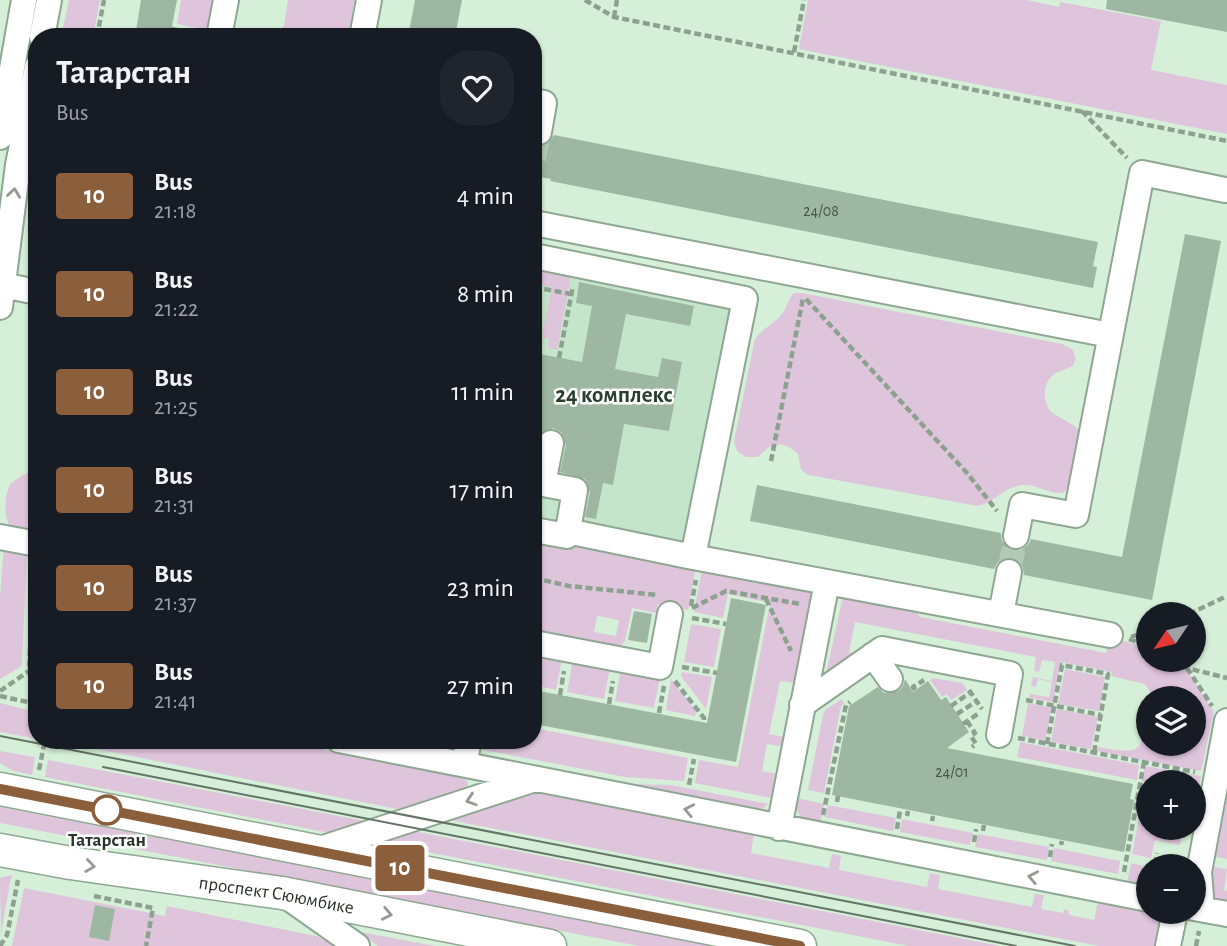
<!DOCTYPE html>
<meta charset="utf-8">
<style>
body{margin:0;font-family:"Alegreya Sans",sans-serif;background:#20242c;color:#f1f3f6;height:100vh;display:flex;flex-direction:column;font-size:26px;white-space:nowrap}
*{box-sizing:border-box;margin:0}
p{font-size:23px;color:#9ea1a6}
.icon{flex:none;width:38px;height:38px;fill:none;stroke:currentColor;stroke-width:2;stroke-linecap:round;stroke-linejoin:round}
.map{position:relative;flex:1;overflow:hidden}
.panel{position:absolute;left:28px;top:28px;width:514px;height:721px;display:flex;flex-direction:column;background:#171b24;border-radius:28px;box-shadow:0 2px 5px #0004}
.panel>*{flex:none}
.badge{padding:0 14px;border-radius:5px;font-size:24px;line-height:46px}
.needle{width:46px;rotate:235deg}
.tools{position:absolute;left:1136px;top:602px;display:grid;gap:14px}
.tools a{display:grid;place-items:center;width:70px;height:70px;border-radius:50%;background:#171b24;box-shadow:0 2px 5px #0004;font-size:35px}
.map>.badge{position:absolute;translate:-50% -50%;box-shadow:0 0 0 4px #fff}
.round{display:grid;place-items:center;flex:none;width:74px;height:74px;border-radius:28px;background:#20242c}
.overview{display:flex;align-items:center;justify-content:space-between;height:119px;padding:0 28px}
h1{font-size:33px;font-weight:600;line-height:52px}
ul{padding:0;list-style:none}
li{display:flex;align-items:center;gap:21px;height:98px;padding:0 28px}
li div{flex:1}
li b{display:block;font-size:26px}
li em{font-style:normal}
li .badge{min-width:77px;font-weight:700;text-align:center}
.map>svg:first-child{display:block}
.built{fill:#c5e5ca}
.green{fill:#dfc5dc;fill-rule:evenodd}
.building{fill:#9eb7a2}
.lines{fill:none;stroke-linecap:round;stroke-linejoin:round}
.minor-tunnel{stroke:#b3c9b6;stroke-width:24;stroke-dasharray:24 12;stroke-linecap:butt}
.minor-casing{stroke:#8fa792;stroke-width:28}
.major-casing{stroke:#8fa792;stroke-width:35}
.path{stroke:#8da190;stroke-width:4.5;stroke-dasharray:7 3.5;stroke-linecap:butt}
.minor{stroke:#fff;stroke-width:24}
.major{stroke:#fff;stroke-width:32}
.tram{stroke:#647466;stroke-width:2}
.oneway{stroke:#949994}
.line-casing{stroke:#fff;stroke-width:16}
.line{stroke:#8b5e3c;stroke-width:10}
.stop-dot{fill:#fff;stroke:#8b5e3c;stroke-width:3.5}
.labels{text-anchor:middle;stroke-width:5;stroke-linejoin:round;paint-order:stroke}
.number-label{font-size:16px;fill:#465448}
.stop-label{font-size:19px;font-weight:bold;fill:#29332a;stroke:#fff}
.street-label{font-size:19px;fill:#29332a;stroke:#fff}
.quarter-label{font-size:23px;font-weight:bold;fill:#2a3f2e;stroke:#fff}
</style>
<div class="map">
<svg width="1227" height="946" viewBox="0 0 1227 946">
<rect width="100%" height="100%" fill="#d5efd9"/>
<path class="built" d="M534,249L752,295L698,558L534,537Z"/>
<path class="green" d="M69,0H100L93,37H61Z
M181,0H217L212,31L177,24Z
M288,0H354L348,37H270L284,26Z
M808,0H1027L1059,7L1060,2L1161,21L1151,70L1227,85V134L799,49Z
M534,262L572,270L557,350L548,348L549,339L542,337L552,287L534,283Z
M794,293H802L1062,344L1072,349L1076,358L1073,366C1067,369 1058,371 1053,375C1042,384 1042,407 1054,414C1065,421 1073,423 1081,432C1079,446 1077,492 1061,493C1049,494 1036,484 1023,485C1005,486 995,502 978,506L809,475L801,470L798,454L789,447L780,444L769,447L758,457H746L737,451L734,441L755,339C763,328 774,324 782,314C788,307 787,300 794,293Z
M30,471L27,537L10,527C4,517 4,496 10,485C15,479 24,475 30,471Z
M534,535L697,562L688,610L658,604L656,613L632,608L625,641L618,649L534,636V613L538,611L542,596L534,585ZM597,616L619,620L616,636L594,632Z
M4,544L27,549L22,666L0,679V597Z
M703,564L813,586L794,683L780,681L769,734L785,737V747L767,744L762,771L777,774L771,798L695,783L699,760L738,767L770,603L728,594L723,618L694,612Z
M843,596L910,602L920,617L1106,653L1110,637L1148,648V660H1171L1186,669L1214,712L1201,771L1097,751L1098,747C1144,755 1141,753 1148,708V744H1194V698H1150L1151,693L1145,684L1111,676L1112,672L1061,662L1053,702L1029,698L1030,694L1049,697L1052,682L1038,679L1036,687L1031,686L1033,677L1052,681L1055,662L1042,660L1039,672L1034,671L1036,657L855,622L849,652L855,654L826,674Z
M691,624L721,629L714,667L684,662Z
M534,653L562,658L556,690L534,685Z
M573,660L610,667L604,699L567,692Z
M1065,669L1105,677L1099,711L1058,704Z
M621,670L660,677L654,708L615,701Z
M682,672L712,677L706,709L681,676Z
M933,678L962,683L967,690L951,700L947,694L942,697L930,680Z
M671,679L696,711L695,716L666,710Z
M842,699L844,704L841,706L824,793L808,790L823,715L825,710Z
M0,703L37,712V739L0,732Z
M1028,703L1052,708L1045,741L1022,736Z
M1057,709L1098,717L1091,749L1051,742Z
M534,728L688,758L684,781L625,777L473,748L475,740H534Z
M51,740H275L459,776L468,782L467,791L407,811Z
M1020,742L1139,765L1137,780L1017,757Z
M0,751L35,757L32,775L14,771L0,763Z
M474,753L624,784L671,785L768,804L758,813L479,759Z
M48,760L370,822L335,834L45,777Z
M1145,766L1201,776L1194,813V782H1148V828H1191L1190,832L1183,831L1180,845L1155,840L1151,858L1132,854L1146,782L1142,781Z
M538,793L754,833L751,853L829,868L832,854L841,856L839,870L927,887L930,873L940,875L938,889L1032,907L1035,894L1044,895L1041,909L1063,913L1064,909L1069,911V915L1094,920L1098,901C1114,904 1156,907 1161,923C1163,930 1161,939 1161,946H1099L450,820Z
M796,798L824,804L820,826C805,822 794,815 796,798Z
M1227,799V859L1216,857Z
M828,805L896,818L893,831L825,817Z
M0,807L31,813L714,946H639L0,823Z
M902,819L973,833L970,845L900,832Z
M413,831L1000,946H909L376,842Z
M978,834L1049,847L1047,860L975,847Z
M1054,848L1120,861L1118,874L1051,861Z
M1131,863L1148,867L1146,883L1144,886L1127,883Z
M1214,867L1227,869L1224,890L1227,891V904L1208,900Z
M12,875L10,882L1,934L0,878Z
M24,888L165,916L167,906L316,936L336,946H12Z
M360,932L435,946H378Z"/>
<path class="building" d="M141,0H177L170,37H135Z
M415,0H462L455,37H408Z
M1107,0H1227V32L1106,9Z
M554,135L1098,242L1093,266L1097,267L1093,288L550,181L551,179L534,176V145L545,146Z
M1185,234L1221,241L1152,600L1024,575L1023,568L1019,561L1011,557L998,562L994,569L750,521L757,485L1001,533L1002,541L1013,550H1021L1028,545L1031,539L1122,557Z
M579,282L694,306L690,326L626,314L615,369L658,377L662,358L682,362L669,431L624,424L613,485L603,483L596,519L585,517L590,492L585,479L560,472L566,445L561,432L553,428L540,433L534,454V353L582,362L592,306L576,303Z
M731,598L766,605L736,762L534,724V690L707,723Z
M634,611L652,614L647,643L628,640Z
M905,679L913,692L928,681L941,700L946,697L969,732L947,748L1133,784L1130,799L1134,800L1124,852L832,795L849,706L878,687L884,693L898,691L903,686Z
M95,905L115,909L109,941L89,937Z"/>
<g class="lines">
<path class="minor-tunnel" d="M534,159L539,132
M1009,572L1016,536"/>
<g class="minor-casing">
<path id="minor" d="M42,37L49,0
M219,37L226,0
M362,37L369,0
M534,101L544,103L539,132
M0,137L24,0
M534,223L1110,335
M534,256L745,299L693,557L567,531
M2,285L37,292
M0,307L18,165L37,67
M534,530L567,536L575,490L543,484L551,443
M1016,536L1022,505L1076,515L1142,173L1225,190
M0,537L37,544
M693,557L1110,635
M1001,614L1009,572
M534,643L660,667L670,614
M873,655L890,679
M802,705L882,649L1010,674L999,735
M339,740L1148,899
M464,764L469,740
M779,828L827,582
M314,851L535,779
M286,896L357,946
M1194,908L1227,914
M1202,909L1199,872L1227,721
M1168,946L1175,912"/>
</g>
<g class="major-casing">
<g id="major">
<path d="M0,789L800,946"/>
<path id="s1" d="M0,850L70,863L282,893L550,946"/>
</g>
</g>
<path class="path" d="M585,0L614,17L1227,141
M614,17L617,0
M171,29L198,34
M97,37L104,0
M794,52L804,0
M1082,111L1127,158
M534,287L571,294
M806,299L967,473L997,511
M559,358L573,286
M771,461L803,298
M35,521L37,480
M34,565L29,671L37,688
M534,578L569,586L658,595
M766,599L791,651
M691,606L696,580
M692,608L726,591L800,604
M1189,614L1227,596
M692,618L726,624
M1131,637L1148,631
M1129,639L1148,646
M1174,660L1187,668L1227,678
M682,667L717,673
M1187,668L1212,706
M675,681L704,718V722
M915,690L913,687L924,680
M969,690L982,709
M0,691L29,671
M560,695L564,671
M0,696L37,704
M1026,700L1101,715
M609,704L613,681
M951,706L971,692
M659,713L664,686
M957,714L977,701
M967,721L975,733L971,736L976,744L972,747
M963,724L979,713
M1018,738L1195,772
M1047,744L1062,665L1108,674L1094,753
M39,770L45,740
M689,785L694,759
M837,802L838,796
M823,815L846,705L850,702
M907,816L908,811
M932,821L933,816
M897,829L900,810
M983,831L984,825
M974,842L976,829
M1061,845L1062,841
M1050,857L1052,844
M1155,864L1157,853
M1124,872L1144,762
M94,896L153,908L146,946
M0,946L7,935L18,880
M1196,946L1199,931"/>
<use href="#minor" class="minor"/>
<use href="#major" class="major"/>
<path class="tram" d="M0,736L1075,946
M103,767L1016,946"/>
</g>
<defs><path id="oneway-chevron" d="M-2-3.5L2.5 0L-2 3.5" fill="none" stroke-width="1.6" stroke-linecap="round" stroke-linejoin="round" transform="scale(1.75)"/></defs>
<g class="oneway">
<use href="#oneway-chevron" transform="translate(14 193) rotate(-82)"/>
<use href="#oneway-chevron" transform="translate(471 800) rotate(162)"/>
<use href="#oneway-chevron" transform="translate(689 810) rotate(-169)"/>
<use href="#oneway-chevron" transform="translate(90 866) rotate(8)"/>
<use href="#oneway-chevron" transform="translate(1033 877) rotate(-169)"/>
<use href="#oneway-chevron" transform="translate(387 914) rotate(11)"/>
</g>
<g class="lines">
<g class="line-casing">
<path id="line" d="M0,789L800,946"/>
</g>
<use href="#line" class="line"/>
</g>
<circle class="stop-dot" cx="107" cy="810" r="14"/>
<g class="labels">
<g class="number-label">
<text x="821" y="216">24/08</text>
<text x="952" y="777">24/01</text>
</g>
<g class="stop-label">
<text x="107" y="846">Татарстан</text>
</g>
<g class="street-label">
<text dy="7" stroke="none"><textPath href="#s1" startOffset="280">проспект Сююмбике</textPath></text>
</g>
<g class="quarter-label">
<text x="614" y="402">24 комплекс</text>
</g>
</g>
</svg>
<div class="tools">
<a><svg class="needle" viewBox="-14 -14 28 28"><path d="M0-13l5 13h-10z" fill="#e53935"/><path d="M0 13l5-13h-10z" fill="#9ea1a6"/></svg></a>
<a><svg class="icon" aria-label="layers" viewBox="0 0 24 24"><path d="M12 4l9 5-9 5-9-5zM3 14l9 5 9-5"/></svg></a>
<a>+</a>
<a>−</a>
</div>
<b class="badge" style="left:400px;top:868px;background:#8b5e3c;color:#fff">10</b>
<section class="panel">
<div class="overview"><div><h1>Татарстан</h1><p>Bus</p></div><a class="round"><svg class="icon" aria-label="heart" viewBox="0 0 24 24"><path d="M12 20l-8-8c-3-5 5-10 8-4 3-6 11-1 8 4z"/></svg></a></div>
<ul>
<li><span class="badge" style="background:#8b5e3c;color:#fff">10</span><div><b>Bus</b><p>21:18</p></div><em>4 min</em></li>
<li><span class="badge" style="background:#8b5e3c;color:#fff">10</span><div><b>Bus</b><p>21:22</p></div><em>8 min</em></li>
<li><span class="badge" style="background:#8b5e3c;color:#fff">10</span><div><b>Bus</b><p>21:25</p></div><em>11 min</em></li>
<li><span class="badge" style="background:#8b5e3c;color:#fff">10</span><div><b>Bus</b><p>21:31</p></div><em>17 min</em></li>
<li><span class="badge" style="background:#8b5e3c;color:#fff">10</span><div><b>Bus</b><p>21:37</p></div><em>23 min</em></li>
<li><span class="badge" style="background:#8b5e3c;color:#fff">10</span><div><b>Bus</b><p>21:41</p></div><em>27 min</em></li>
</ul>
</section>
</div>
